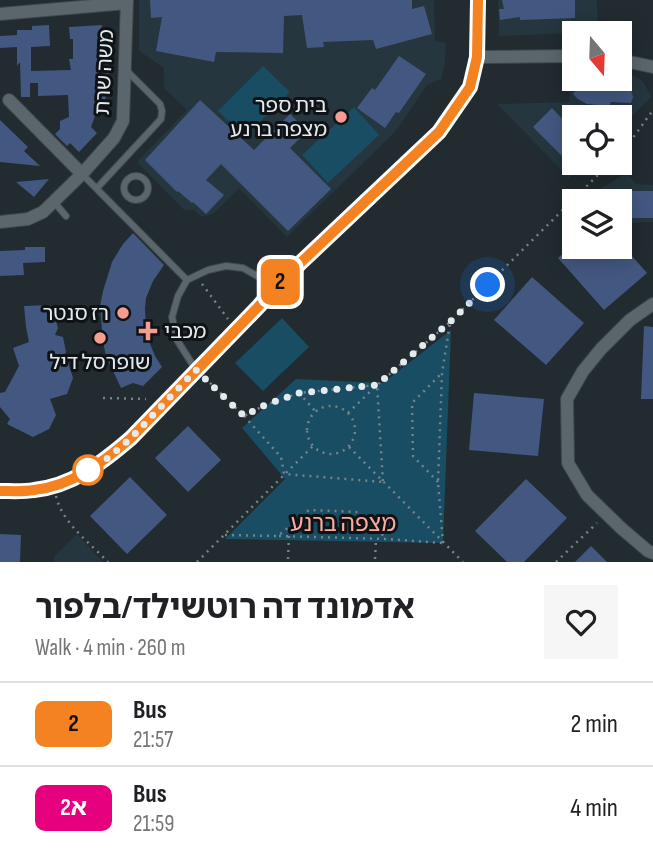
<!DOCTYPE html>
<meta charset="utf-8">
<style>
body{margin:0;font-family:"Sofia Sans Condensed","Noto Sans Hebrew",sans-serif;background:#f6f6f6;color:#202124;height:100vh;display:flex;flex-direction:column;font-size:26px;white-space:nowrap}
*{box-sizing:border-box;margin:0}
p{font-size:23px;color:#757577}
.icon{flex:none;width:38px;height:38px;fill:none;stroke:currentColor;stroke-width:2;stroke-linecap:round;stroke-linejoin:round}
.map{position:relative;height:562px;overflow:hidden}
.sheet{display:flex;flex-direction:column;background:#fff;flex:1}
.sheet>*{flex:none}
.badge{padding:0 14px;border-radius:10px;font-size:24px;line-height:46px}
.needle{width:46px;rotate:161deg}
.fabs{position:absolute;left:562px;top:21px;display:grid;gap:14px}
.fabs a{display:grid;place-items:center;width:70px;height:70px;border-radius:0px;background:#fff;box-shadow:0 4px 18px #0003;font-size:35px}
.you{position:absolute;width:35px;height:35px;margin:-18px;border:5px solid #fff;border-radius:50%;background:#1a73e8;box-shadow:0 0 0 10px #1a73e833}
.map>.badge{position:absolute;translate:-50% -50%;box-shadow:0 0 0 4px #fff}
.round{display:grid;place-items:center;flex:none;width:74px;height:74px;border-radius:0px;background:#f6f6f6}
.headline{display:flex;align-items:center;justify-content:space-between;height:119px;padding:0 35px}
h1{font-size:33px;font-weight:700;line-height:52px}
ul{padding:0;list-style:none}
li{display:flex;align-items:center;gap:21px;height:84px;padding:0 35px;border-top:2px solid #e0e0e0}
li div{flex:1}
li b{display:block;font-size:26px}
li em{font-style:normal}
li .badge{min-width:77px;font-weight:700;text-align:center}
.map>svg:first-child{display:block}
.built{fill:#25363e}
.green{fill:#184d64}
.building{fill:#435881}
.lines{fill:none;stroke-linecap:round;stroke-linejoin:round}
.service-casing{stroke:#3f484b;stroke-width:8}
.minor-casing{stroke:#3f484b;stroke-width:14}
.path{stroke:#798286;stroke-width:2.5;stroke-dasharray:2 5;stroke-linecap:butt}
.service{stroke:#5b666c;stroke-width:6}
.minor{stroke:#5b666c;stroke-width:12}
.line-casing{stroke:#fff;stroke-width:16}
.line{stroke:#f58220;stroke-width:10}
.walk{stroke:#e4ebee;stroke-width:7;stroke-dasharray:0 12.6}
.poi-dot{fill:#f59d90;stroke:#0f1315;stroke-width:2.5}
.stop-dot{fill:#fff;stroke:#f58220;stroke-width:3.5}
.labels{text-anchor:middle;stroke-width:6;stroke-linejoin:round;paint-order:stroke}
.street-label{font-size:21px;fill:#e4ebee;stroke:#0f1315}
.poi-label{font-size:21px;fill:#e4ebee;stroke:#0f1315;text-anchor:end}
.neighbourhood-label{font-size:23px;fill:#fdaa9e;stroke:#0f1315}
</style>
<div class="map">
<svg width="653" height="562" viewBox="0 0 653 562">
<rect width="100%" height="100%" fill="#212b30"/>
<path class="built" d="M139,0H434L435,41L446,43L445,62L441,79L427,85L398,128L388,139L287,237L239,188L213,214L202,217L194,210H184L137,162L187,110L164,88V68L139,51Z
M498,0H597L598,32L499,36Z
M573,71L574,79H620V73L632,75L643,81L651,97L620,128V117H574V163H584L569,178L497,104L569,102Z
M627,173L636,184L653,185V222L629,223L620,213V201H608L598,190Z
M77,534L103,562H54V557Z"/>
<path class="green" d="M263,66L290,92L245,137L218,111Z
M354,107L379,135L328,183L302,155Z
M282,318L309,347L263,391L235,363Z
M451,330L443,543L225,539L285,479L242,428L296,379L383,383Z"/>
<path class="building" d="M150,0H412V9L424,6L432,34L376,49L373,40L323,42L324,47L307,48L302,15L284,16L283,53L216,52L214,62L156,51L162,17L151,18Z
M502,0H575V18L520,20V17L500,20L499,9H504Z
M49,25L50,46L31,47V71L71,70L69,59H73V39H70L69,27L102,25L98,57L108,56L109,74L105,75L106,107L98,108L91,127L97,133L79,152L70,143L67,146L55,134L60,129V121L69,117L68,95L38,96V83H30V97H21L20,62L17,66V47L0,48V36L17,35V30H32V26Z
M399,56L426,74L399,113L396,112L385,128L357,108L372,88L375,90Z
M584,80L629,83L633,97L631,103L611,102L609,106L587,104L578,99L573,94Z
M200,100L254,150L290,114L307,131L290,148L331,189L288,231L221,164L206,180L224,195L206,214L193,202L192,203L178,191L177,192L145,160Z
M552,108L574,131V151L565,159L533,127Z
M0,120L28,147L24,151L40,166L0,162Z
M49,179L34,197L16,182Z
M631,191H653V218H631Z
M133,233L164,265L153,281L146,298L145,308L146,330L148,339L155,356L162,367L143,386L133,383L121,388L106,356L103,342L100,306L103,291L112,262L123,244Z
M25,247H45V262L23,263L24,275L0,276V251L25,250Z
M571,247H624L647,273L604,310L558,258Z
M532,277L584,323L546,365L494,320Z
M51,305L58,328L55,335L63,337L66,352L63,358L68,362L73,378L67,394L50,399L56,415L49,429L33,437L7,424L10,419L0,407V393L5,392L19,366L13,348L29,342L26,327L24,306Z
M644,326L653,327V399H641Z
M474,393L544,399L538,456L469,450Z
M188,426L221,460L188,492L155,458Z
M130,477L167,515L127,554L90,516Z
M526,479L567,518L524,562H507L475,531Z
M0,534L21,535L20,562H0Z
M591,546L607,562H575Z"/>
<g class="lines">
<g class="service-casing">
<path id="service" d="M82,174L187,280
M124 188a12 12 0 1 1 24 0a12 12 0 1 1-24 0Z
M97,188L161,119L162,111L160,104L126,70
M54,202L66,216
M196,370L177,340L172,317L178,296L187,280L208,270L226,266L243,268L266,281L277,285"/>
</g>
<g class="minor-casing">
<path id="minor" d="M0,14L127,3
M477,57L574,56
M620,60L653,67
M9,100L82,174
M0,222L28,219L43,212L82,174L114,138L123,121L127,0
M653,304L630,320L601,349L583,371L567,399L568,463L587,495L621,528L648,551L653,553
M0,491C11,491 23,492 34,490C72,486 102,463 131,438L259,306L277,285L439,132L470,87L477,57L478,0"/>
</g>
<path class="path" d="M620,153L630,142L653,110
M202,284L228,319
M205,378L244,416L265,405L299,393L377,385L383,482
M299,393L316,412
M103,398L146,399
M307 430a24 24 0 1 1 48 0a24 24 0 1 1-48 0Z
M348,413L377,385L450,322L610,163
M244,416L281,457L284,474L383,482
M349,447L463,562
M438,482L413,456L412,403L440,375
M56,496C62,523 90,543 108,562
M225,535L278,536L309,510L358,512L387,539
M279,536L387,539L443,543
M443,543L438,482L442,373L450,323
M288,559L289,536
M375,559L376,539
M197,562L313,446
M556,562L597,523"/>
<use href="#service" class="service"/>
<use href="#minor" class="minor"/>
</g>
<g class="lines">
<g class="line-casing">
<path id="line" d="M0,491C11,491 23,492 34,490C72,486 102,463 131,438L259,306L277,285L439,132L470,87L477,57L478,0"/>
</g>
<use href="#line" class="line"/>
<path class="walk" d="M88,470L82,475L108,458L131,438L196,370L244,416L265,405L299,393L377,385L450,322L488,285"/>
</g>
<g class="poi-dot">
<circle cx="341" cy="117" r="7"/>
<circle cx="123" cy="313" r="7"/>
<path d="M144.5 320.5h7v7h7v7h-7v7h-7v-7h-7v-7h7z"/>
<circle cx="100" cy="338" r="7"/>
</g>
<circle class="stop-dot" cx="88" cy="470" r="14"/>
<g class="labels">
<g class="street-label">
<text transform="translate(104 72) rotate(-87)" y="7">משה שרת</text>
</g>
<g class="poi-label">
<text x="327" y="112">בית ספר<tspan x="327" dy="24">מצפה ברנע</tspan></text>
<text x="109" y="320">רז סנטר</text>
<text x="164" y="338" text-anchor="start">מכבי</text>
<text x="100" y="369" text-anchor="middle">שופרסל דיל</text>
</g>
<g class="neighbourhood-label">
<text x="343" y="531">מצפה ברנע</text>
</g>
</g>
</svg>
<div class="fabs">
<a><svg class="needle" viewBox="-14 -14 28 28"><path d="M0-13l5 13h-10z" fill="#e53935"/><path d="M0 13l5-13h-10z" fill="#757577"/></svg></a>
<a><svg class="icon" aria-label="locate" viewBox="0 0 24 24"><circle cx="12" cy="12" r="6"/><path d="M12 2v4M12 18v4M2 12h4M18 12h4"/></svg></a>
<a><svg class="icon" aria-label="layers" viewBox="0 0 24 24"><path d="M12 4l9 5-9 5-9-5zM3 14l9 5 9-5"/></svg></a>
</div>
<div class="you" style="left:488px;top:285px"></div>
<b class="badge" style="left:280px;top:282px;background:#f58220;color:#111">2</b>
</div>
<section class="sheet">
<div class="headline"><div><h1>אדמונד דה רוטשילד/בלפור</h1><p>Walk · 4 min · 260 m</p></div><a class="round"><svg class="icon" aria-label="heart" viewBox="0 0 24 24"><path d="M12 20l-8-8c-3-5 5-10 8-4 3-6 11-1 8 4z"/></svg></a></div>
<ul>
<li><span class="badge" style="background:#f58220;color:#111">2</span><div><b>Bus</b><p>21:57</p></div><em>2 min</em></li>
<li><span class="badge" style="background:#e6007e;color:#fff">2א</span><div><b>Bus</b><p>21:59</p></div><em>4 min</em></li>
</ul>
</section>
